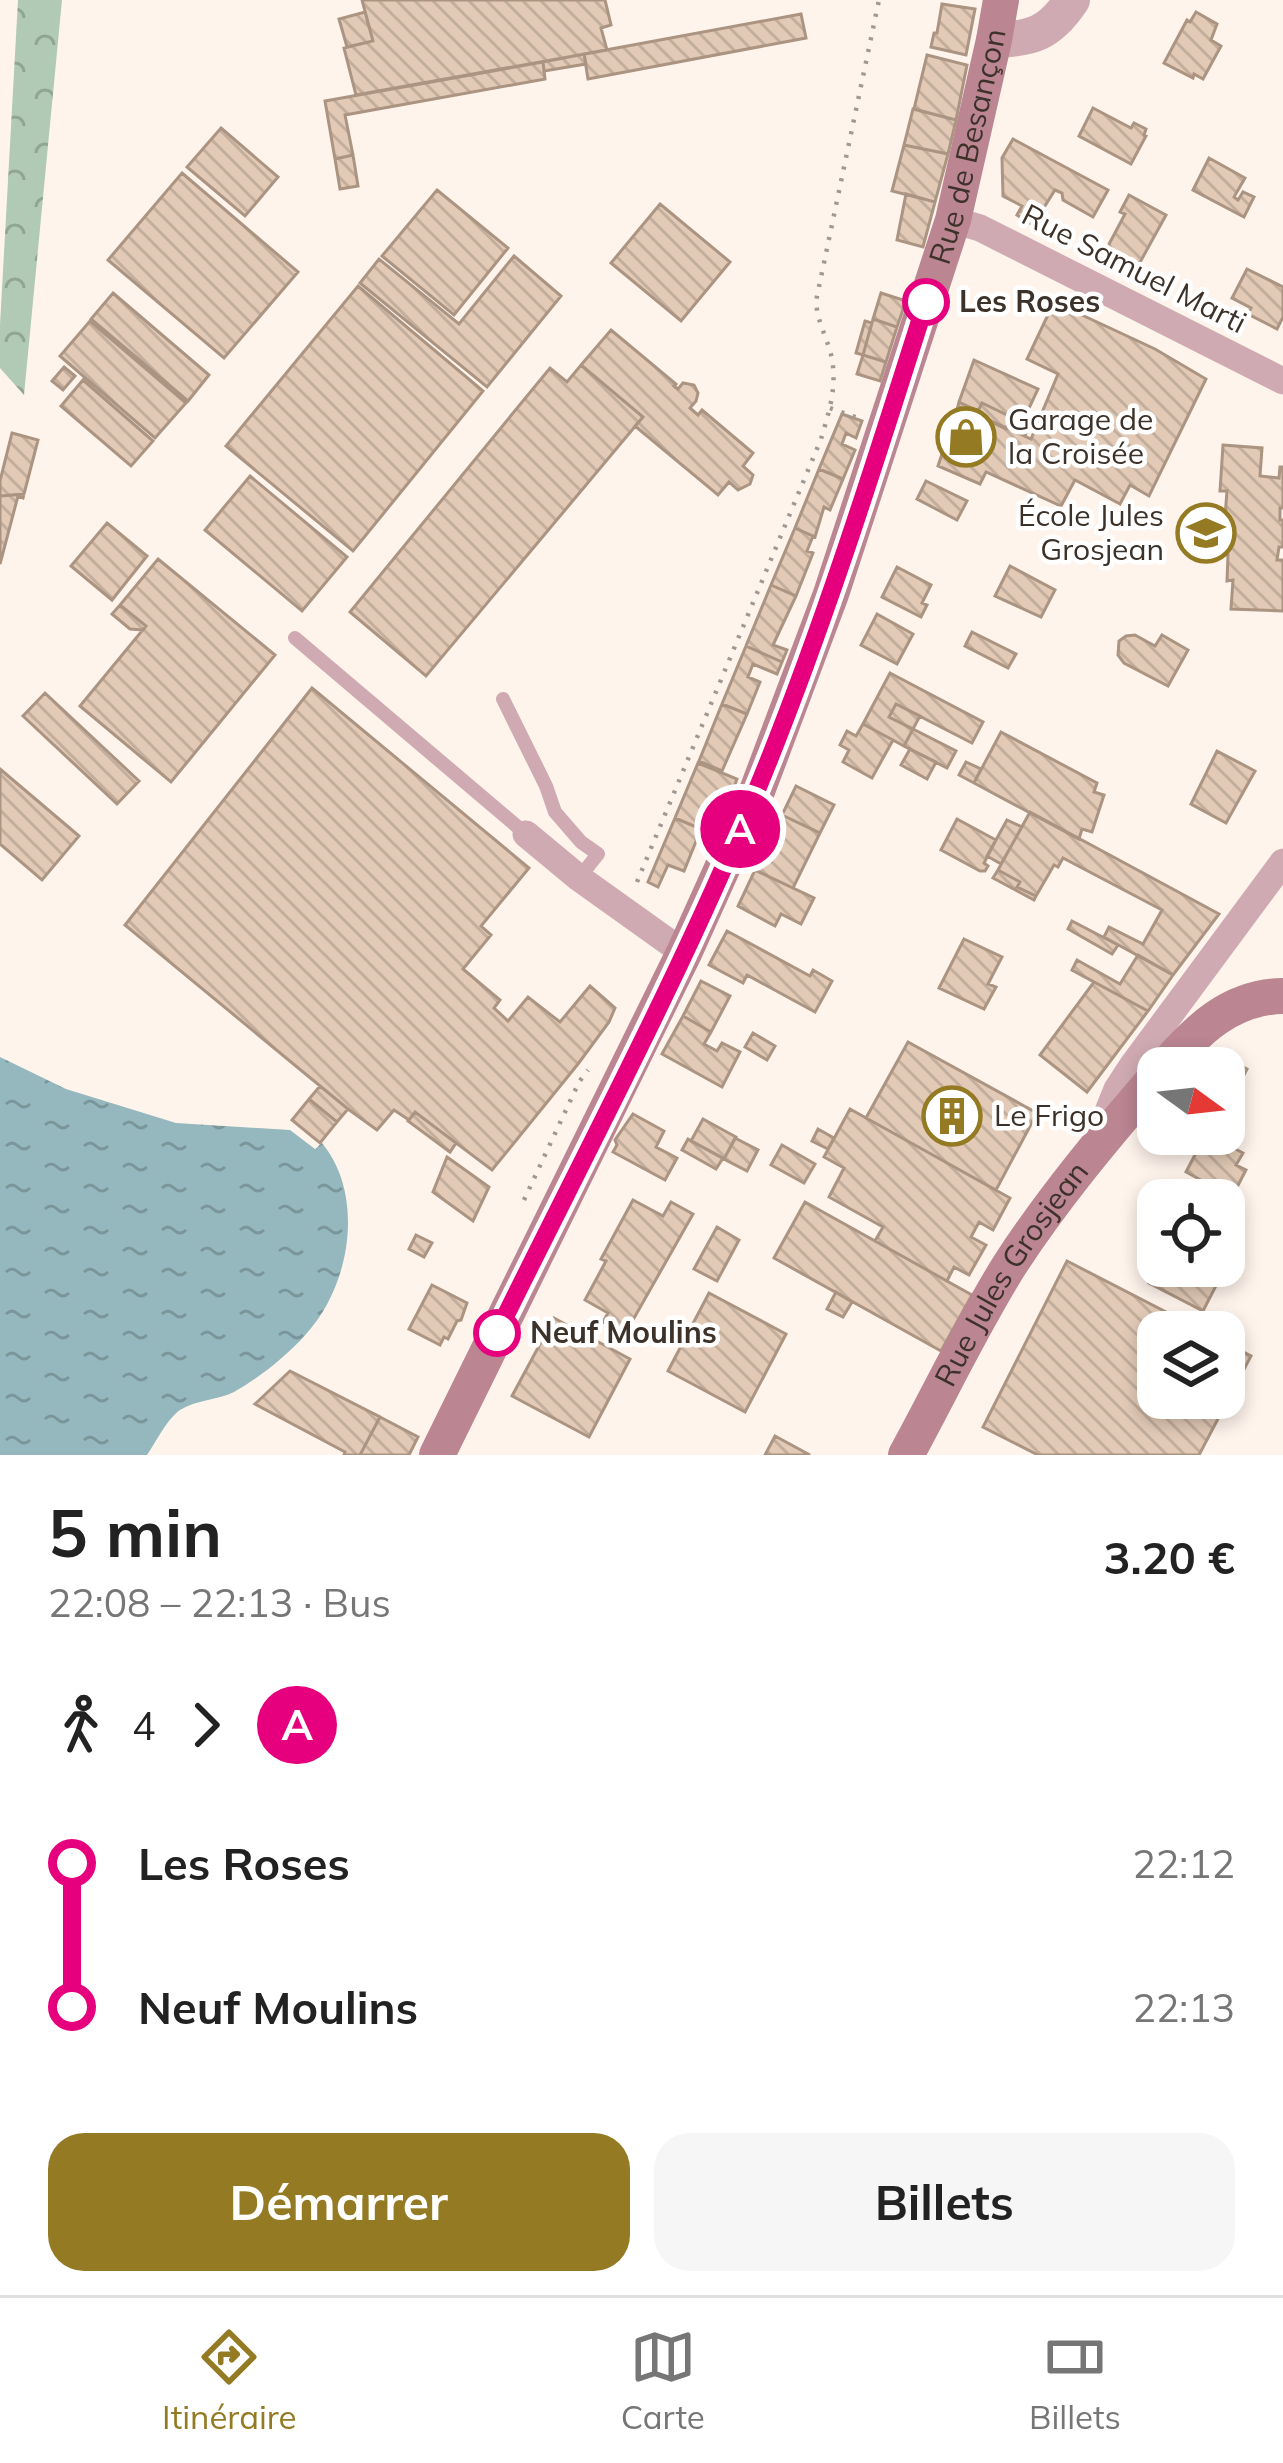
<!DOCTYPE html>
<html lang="fr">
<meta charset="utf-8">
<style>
body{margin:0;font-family:Mulish,sans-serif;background:#f6f6f6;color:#222;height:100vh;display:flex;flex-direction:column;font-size:45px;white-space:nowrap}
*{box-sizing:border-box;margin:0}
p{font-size:39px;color:#767676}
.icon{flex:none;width:66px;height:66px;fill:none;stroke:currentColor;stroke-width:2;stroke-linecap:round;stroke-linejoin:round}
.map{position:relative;height:1455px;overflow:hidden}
.details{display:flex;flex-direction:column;background:#fff;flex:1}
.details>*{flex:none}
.badge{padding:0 24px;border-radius:39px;font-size:42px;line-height:78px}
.needle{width:78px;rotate:105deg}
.buttons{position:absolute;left:1137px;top:1047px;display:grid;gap:24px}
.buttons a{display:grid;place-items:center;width:108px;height:108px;border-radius:24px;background:#fff;box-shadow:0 6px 18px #0003;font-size:60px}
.map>.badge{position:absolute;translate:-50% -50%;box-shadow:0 0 0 6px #fff}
.legs{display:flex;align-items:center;gap:18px;height:132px;padding:0 48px;font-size:39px}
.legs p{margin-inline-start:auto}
.summary{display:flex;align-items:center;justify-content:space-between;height:204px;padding:0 48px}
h1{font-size:66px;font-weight:700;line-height:90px}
.primary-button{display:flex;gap:24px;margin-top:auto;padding:24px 48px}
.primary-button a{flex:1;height:138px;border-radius:36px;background:#947b23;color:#fff;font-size:48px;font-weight:700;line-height:138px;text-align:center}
.primary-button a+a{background:#f6f6f6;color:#222}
ul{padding:0 48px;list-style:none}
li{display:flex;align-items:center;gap:42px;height:144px;font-size:45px}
li i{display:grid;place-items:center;width:18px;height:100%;margin:0 15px;background:currentColor}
li i::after{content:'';width:30px;height:30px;margin:-15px;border:9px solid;border-radius:50%;background:#fff}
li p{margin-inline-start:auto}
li:first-child i{background:linear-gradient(#0000 50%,currentColor 0)}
li:last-child i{background:linear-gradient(currentColor 50%,#0000 0)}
.tab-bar{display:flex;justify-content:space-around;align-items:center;height:168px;border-top:3px solid #e0e0e0;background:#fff;font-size:33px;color:#767676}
.tab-bar a{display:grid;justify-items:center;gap:6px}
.tab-bar .active{color:#947b23}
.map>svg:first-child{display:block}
.forest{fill:url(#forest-crowns)}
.water{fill:url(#water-ripples)}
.building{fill:url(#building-back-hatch);stroke:#ab9481;stroke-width:3}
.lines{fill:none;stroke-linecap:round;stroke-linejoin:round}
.path{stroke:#a39890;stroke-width:4.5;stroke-dasharray:3 9;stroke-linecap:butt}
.service{stroke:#d0aab3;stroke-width:14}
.minor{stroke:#d0aab3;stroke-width:27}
.tertiary{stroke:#d0aab3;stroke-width:36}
.secondary{stroke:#bb8592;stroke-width:36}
.line-1-casing{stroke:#fff;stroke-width:27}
.line-1{stroke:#e6007e;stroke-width:18}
.stop-1-dot{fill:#fff;stroke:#e6007e;stroke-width:6}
.labels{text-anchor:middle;stroke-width:9;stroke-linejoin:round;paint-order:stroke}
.street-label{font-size:30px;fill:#3c322a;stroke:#fff}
.stop-label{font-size:30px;font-weight:bold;fill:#3c322a;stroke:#fff;text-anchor:start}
.poi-label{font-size:30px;fill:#3c322a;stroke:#fff;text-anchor:start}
</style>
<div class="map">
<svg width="1283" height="1455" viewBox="0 0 1283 1455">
<defs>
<pattern id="forest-crowns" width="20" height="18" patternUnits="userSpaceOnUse" patternTransform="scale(3)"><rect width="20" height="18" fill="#b0cab5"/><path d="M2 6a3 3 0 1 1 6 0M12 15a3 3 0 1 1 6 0" fill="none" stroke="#90a593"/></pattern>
<pattern id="water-ripples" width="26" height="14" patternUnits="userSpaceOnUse" patternTransform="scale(3)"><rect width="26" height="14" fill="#94b8bd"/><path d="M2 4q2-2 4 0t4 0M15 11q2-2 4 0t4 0" fill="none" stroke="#7a969a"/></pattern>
<pattern id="building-back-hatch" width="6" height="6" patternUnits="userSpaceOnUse" patternTransform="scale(3)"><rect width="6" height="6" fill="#e2cab6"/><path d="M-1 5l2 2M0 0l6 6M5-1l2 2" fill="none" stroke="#c3ae9d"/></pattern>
</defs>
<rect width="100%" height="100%" fill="#fff4ec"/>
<path class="forest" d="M18,0H62L24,395L0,368V325Z"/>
<path class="water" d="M0,1057L66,1089L176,1123L290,1130L315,1149L322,1143C365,1195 351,1284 307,1333C288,1355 259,1378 234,1392C218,1400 196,1400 180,1410C167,1419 156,1442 147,1455H0Z"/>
<path class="building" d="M362,0H605L611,25L601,28L607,50L356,95L344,48L373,41Z
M942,4L975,9L966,55L931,47L934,33H937Z
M365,12L373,41L347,47L339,19Z
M1196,12L1217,24L1211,40L1221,46L1203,79L1194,74L1193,78L1164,63L1187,20L1190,22Z
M801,14L806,38L588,79L584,54Z
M584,54L586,64L544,71L543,62Z
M927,55L967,65L956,120L914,109Z
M543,62L545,79L345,115L353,155L335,159L325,101Z
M1093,108L1131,128L1134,123L1146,129L1144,135L1146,136L1131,164L1079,136Z
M913,109L956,120L948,154L904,145Z
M221,128L278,177L245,216L187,167Z
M1013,139L1108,190L1093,217L1063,200L1062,193L1055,190L1033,225L1017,215L1022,206L1003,196L1002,158Z
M904,145L948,154L935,202L892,191Z
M353,155L358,186L340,189L335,159Z
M1209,158L1245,178L1234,197L1238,200L1243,192L1254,197L1244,217L1193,190Z
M182,173L298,272L224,358L108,260Z
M437,190L508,248L454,315L382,256Z
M906,194L935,202L923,247L897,240Z
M1129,195L1166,215L1138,266L1107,248L1125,214L1120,212Z
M660,204L730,262L681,321L611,263Z
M514,256L561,296L487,387L360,283L379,259L459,324Z
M1247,269L1283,287V317L1277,329L1248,314L1251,308L1232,298Z
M358,286L483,391L353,551L226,446Z
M113,293L209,375L188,401L91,319Z
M881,293L906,301L897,327L873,319Z
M1054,302L1155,349L1206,379L1149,496L1130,485L1120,504L1075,480L1061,506L986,472L980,484L938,466L958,406L1031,439L1058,374L1027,359Z
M873,319L897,327L886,362L863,355Z
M90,321L186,403L155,438L60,356Z
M865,321L872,323L863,355L856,353Z
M611,330L676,384L674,386L678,389L683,383L694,385L698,393L696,401L690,408L698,415L702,410L753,453L743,466L753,475L750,484L738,490L729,482L718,495L635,426L643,417L581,365Z
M863,355L886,362L880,381L857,374Z
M974,360L1038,389L1023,421L1029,425L1025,436L1007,427L1011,417L982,403L978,411L959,402Z
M581,365L643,417L426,676L350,612L550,368L567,382Z
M64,367L75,376L63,390L52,381Z
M83,380L153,441L131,466L61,406Z
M959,402L978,411L982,403L1011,417L1006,429L958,406Z
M842,414L862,421L856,438L846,433L842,444L855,450L843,479L819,469Z
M12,433L38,440L24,494L0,496V481Z
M1223,445L1262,448L1260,476L1279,478L1280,467H1283V508H1280V520H1283V547H1279L1277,560H1283V611L1231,609L1233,580L1227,581L1228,555H1222L1227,491H1220Z
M819,469L843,479L830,510L824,507L815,537L795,528Z
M250,476L347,557L302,611L205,530Z
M926,481L967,501L957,520L917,499Z
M24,494L23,498L18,496L0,564V496Z
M107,523L147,556L112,600L71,566Z
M795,528L813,536L807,551L813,553L796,596L771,585Z
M158,559L275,655L171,782L80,706L146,626L120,605Z
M1010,566L1055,590L1041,617L995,596Z
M897,567L931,585L922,603L927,605L921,617L882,597Z
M771,585L796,596L773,645L787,650L782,662L746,646Z
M120,605L146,626L143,630L130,629L112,614Z
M877,614L913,634L897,664L861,645Z
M972,632L1016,654L1008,668L965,646Z
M1135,635L1155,646L1162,635L1188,650L1168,686L1124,663L1118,655L1119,641L1126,636Z
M746,646L782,662L777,674L753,664L748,677L760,682L747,714L722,704Z
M890,673L983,722L972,743L896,704L889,717L913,729L904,746L863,724Z
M312,688L529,868L481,926L491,935L463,969L500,1000L494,1008L508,1021L528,997L560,1022L590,986L615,1008L609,1022L578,1064L492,1170L415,1112L409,1120L394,1110L377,1130L348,1109L125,925Z
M45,693L139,781L117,804L23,716Z
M722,704L747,714L722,771L699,761Z
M896,704L920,716L913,729L889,717Z
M863,724L893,740L872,778L843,762L849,750L840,745L847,731L856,736Z
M913,729L956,751L947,768L904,746Z
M1001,732L1097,783L1094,792L1104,795L1092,832L1082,829L1079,839L974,783Z
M910,749L936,762L927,779L901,765Z
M1217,751L1255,771L1226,823L1191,804Z
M966,762L981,769L974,783L959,775Z
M698,763L737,779L727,805L713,800L701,829L675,818Z
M0,769L79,836L42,880L0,844Z
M796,786L834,805L820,833L782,815Z
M1030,812L1219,914L1173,975L1104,937L1109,927L1143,944L1162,910L1063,858L1058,867L1054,865L1036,896L1017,887L1020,882L998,870Z
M782,815L820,833L793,888L755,870Z
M675,818L701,829L684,871L668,865L658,887L648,882Z
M957,819L996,840L984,863L988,866L985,871H980L941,850Z
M1007,820L1022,827L1001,864L987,856Z
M755,870L814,898L801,924L781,914L775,926L738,906Z
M998,870L1020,882L1017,887L1036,896L1034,900L993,878Z
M1072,921L1118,945L1112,954L1068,929Z
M727,931L810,976L813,970L832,981L815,1012L747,975L743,983L709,965Z
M964,939L1002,957L988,984L996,987L984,1009L939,988Z
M1138,955L1173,975L1148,1011L1072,970L1077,960L1120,984Z
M701,981L730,996L711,1032L683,1016Z
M1094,982L1148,1011L1087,1092L1040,1055Z
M683,1016L711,1032L704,1044L717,1051L722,1043L740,1052L722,1087L662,1054Z
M753,1033L775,1046L767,1060L745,1047Z
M908,1042L1037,1113L996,1190L866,1118Z
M1225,1057L1247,1069L1239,1084L1224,1075V1068H1219Z
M320,1086L348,1109L337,1122L309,1099Z
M309,1099L337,1122L320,1143L292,1120Z
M850,1109L1010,1198L993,1230L979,1222L971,1237L986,1245L969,1275L954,1267L947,1281L875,1241L883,1227L829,1197L844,1168L824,1157Z
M415,1112L456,1143L450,1152L408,1121Z
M633,1114L664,1131L656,1147L677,1158L665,1180L613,1152L617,1145L615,1140Z
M703,1119L736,1137L724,1159L691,1141Z
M818,1129L834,1138L828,1149L812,1141Z
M1207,1134L1243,1153L1236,1165L1246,1170L1232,1197L1186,1172L1197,1151L1190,1145L1192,1137Z
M735,1138L758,1150L747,1171L724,1159Z
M688,1139L723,1158L716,1169L682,1150Z
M782,1145L815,1164L804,1183L771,1165Z
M447,1157L489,1187L473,1221L433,1192Z
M633,1200L663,1216L671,1202L693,1214L625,1334L603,1322L608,1313L585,1300L606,1261L601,1259Z
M805,1202L972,1295L941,1351L774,1258Z
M717,1227L739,1240L717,1281L694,1269Z
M1224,1230L1240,1239L1203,1311L1149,1283L1158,1265L1224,1266Z
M416,1235L432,1243L424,1257L409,1249Z
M1067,1261L1205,1332H1158V1398H1224V1342L1251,1356L1199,1455H1038L983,1427Z
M432,1285L467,1303L461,1320L457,1321L448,1339L444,1337L440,1345L409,1329Z
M836,1292L852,1302L843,1317L827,1309Z
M709,1293L786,1334L745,1412L668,1371Z
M554,1318L630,1359L589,1437L512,1396Z
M290,1371L380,1417L360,1455H344L345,1452L255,1404Z
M380,1417L418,1437L409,1455H360Z
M775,1436L810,1455H765Z"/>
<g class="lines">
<path class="path" d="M830,408L858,418
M637,882L821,439C829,412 837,388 832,359C828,339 817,322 816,301L879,0
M524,1200L579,1082L588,1070"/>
<path class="service" d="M295,638L526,834
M503,699L546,786L555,812L581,842L598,854L579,878"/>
<path class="minor" d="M953,220L980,228L1283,381
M526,834L579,878L684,953
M1100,1131L1117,1089L1132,1066L1283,862"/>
<path class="tertiary" d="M994,40C1033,39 1050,33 1072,0"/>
<g class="secondary">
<path d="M1164,1068C1197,1030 1230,997 1283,996"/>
<path id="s1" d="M437,1455L684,953L757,791L831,594L953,220L994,40L1001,0"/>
<path id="s2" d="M906,1455C940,1393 971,1327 1009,1266C1053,1198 1105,1136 1158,1075"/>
</g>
</g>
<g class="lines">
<g class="line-1-casing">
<path id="line-1" d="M497,1333C585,1154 680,976 756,792C822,632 874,466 926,302"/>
</g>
<use href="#line-1" class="line-1"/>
</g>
<defs>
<g id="shop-ring" transform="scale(3)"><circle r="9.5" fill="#fff" stroke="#947b23" stroke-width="1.5"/><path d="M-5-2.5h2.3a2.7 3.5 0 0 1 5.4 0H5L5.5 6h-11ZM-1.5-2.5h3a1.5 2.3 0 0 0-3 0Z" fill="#947b23"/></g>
<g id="school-ring" transform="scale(3)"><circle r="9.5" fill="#fff" stroke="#947b23" stroke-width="1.5"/><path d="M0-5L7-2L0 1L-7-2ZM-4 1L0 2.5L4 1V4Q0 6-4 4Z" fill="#947b23"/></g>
<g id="building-ring" transform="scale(3)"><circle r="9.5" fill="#fff" stroke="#947b23" stroke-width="1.5"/><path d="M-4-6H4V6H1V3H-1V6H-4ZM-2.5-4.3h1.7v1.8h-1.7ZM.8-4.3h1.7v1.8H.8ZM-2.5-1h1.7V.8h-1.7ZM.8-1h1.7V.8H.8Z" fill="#947b23"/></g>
</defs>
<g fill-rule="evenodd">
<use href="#shop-ring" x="966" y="437"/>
<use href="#school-ring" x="1206" y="533"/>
<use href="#building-ring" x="952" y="1116"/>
</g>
<g class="stop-1-dot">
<circle cx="926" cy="302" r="21"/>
<circle cx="497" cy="1333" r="21"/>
</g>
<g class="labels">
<g class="street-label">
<text dy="10" stroke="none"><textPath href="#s1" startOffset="1416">Rue de Besançon</textPath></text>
<text transform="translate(1134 269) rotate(27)" y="10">Rue Samuel Marti</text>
<text dy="10" stroke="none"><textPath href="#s2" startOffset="210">Rue Jules Grosjean</textPath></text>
</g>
<g class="stop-label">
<text x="959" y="312">Les Roses</text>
<text x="530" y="1343">Neuf Moulins</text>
</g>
<g class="poi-label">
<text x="1008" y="430">Garage de<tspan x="1008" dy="34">la Croisée</tspan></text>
<text x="1164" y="526" text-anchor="end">École Jules<tspan x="1164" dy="34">Grosjean</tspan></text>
<text x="994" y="1126">Le Frigo</text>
</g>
</g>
</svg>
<div class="buttons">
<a><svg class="needle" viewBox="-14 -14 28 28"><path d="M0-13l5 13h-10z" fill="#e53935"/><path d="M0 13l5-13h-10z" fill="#767676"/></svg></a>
<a><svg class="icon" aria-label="locate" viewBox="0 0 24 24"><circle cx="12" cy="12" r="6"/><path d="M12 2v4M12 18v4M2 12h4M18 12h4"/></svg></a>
<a><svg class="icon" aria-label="layers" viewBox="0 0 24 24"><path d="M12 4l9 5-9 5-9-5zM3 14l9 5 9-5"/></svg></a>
</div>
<b class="badge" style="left:740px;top:829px;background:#e6007e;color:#fff">A</b>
</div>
<section class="details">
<div class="summary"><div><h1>5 min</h1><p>22:08 – 22:13 · Bus</p></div><b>3.20 €</b></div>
<div class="legs"><svg class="icon" aria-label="walk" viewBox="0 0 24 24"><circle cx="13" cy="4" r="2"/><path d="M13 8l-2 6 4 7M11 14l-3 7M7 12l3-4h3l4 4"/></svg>4<svg class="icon" aria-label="forward" viewBox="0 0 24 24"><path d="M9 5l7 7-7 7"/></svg><b class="badge" style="background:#e6007e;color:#fff">A</b></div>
<ul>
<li><i style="color:#e6007e"></i><b>Les Roses</b><p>22:12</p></li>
<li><i style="color:#e6007e"></i><b>Neuf Moulins</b><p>22:13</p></li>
</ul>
<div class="primary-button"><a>Démarrer</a><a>Billets</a></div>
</section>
<nav class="tab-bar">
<a class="active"><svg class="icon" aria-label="directions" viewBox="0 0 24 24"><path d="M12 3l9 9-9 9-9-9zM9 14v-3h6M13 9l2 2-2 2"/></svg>Itinéraire</a>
<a><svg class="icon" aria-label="map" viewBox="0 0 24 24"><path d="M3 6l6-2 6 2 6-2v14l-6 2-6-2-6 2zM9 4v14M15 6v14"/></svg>Carte</a>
<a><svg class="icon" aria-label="tickets" viewBox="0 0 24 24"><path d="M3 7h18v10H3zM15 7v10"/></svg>Billets</a>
</nav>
